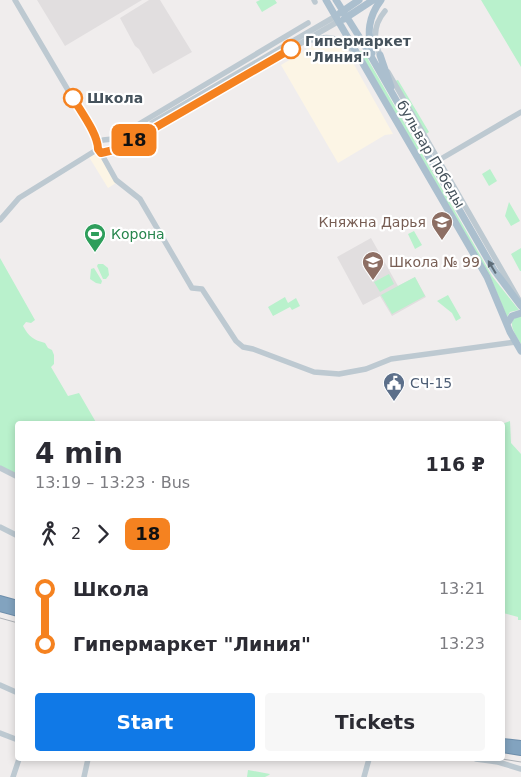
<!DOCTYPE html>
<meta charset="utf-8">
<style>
body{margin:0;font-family:"DejaVu Sans",sans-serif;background:#f7f7f7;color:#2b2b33;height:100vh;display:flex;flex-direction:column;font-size:19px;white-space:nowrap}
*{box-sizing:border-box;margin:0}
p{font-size:16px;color:#7c7c81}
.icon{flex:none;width:28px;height:28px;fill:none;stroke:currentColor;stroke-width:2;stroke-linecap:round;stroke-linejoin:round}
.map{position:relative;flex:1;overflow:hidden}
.drawer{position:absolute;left:15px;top:421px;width:490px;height:340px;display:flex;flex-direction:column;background:#fff;border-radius:5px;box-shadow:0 2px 8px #0003}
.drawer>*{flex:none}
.badge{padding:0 10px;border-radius:8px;font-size:18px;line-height:32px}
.map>.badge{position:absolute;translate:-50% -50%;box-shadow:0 0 0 2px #fff}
.legs{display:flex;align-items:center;gap:8px;height:55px;padding:0 20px;font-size:16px}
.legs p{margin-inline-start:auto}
.overview{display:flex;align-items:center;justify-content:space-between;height:85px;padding:0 20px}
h1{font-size:28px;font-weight:700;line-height:38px}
.cta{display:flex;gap:10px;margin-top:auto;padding:10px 20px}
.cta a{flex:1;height:58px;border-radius:5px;background:#1079e7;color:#fff;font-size:20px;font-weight:700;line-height:58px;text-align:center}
.cta a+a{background:#f7f7f7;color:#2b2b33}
ul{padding:0 20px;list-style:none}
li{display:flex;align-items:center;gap:18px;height:55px;font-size:19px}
li i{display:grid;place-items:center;width:8px;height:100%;margin:0 6px;background:currentColor}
li i::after{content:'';width:12px;height:12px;margin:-6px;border:4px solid;border-radius:50%;background:#fff}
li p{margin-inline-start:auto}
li:first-child i{background:linear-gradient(#0000 50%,currentColor 0)}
li:last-child i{background:linear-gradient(currentColor 50%,#0000 0)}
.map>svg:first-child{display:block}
.commercial{fill:#fcf5e5}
.education{fill:#e1dedf}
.green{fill:#b9f1cc}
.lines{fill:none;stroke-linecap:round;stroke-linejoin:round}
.highway-casing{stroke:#6e8eab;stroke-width:10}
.minor{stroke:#bdc9d1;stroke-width:5.5}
.major{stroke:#abbfce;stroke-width:7}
.highway{stroke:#82a3bf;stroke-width:8}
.rail{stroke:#afb3b8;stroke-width:1}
.oneway{fill:#5e6d78}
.line-1-casing{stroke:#fff;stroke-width:11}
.line-1{stroke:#f58220;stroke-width:8}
.stop-1-dot{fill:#fff;stroke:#f58220;stroke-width:2.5}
.labels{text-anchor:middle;stroke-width:4.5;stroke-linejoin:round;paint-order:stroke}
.stop-label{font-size:14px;font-weight:bold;fill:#45525c;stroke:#fff;text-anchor:start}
.street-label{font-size:14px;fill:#45525c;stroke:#fff}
.education-label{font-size:14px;fill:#785e54;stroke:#fff;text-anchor:end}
.leisure-label{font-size:14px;fill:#27864d;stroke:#fff;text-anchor:start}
.service-label{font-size:14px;fill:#4e5e75;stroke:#fff;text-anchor:start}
</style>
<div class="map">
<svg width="521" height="777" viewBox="0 0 521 777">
<rect width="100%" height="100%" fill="#f0eded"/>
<path class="commercial" d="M328,42L339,45L347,52L393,134L385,135L338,163L281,65L316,44Z
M98,151L116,183L108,188L89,157Z"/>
<path class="education" d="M37,0H142L65,46Z
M149,0H160L192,52L153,74L139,49L135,46L120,18Z
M371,238L398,286L415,277L426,297L392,316L380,296L363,305L337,257Z"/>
<path class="green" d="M260,0H275L277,3L262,12L256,2Z
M481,0H521V67Z
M359,51H364L370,63L492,276L519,310L510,312L507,317L490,276Z
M398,80L429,132L426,134L395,81Z
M490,169L497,181L489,186L482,174Z
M509,202L520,221L511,226L505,216Z
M414,231L422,245L415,249L408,234Z
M521,248V271H520L511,254Z
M0,258L35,320L31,323L26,322L23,326C29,337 34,340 45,343L48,348L52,350L54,355V364L51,367L68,396L79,393L97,424H18L17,477L0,468Z
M98,264H103L108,268L109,275L106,279H103L97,266Z
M94,268L102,281L101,284L96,283L90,279L91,269Z
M389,274L394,284L380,292L374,282Z
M415,277L425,296L392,314L381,295Z
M448,295L461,318L456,321L452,313L437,301Z
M285,297L288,303L296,298L300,306L292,310L290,307L273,316L268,307Z
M521,316V344C515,334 504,319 521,316Z
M510,421L511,443L521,454V620H518V617L503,613L502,424Z
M248,770L270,774L269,775L265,777H247Z"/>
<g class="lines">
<g class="highway-casing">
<path id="highway" d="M0,600L18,605
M0,607L18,612
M502,743L521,745
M502,748L521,751"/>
</g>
<path class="minor" d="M15,0L95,136L98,143V149L104,153L119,149L339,21
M314,0L315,2
M312,40C331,34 342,39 355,53
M381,57C373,41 373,25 385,11
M388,72L519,300
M119,136L308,23
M98,143L103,140L132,137L152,123L336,16
M101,153L116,180L140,199L192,288L202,289L236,341L243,347L253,349L314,372L339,374L366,369L391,359L516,342
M439,160L521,112
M0,220L19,198L98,149
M0,468L18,477
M0,527L18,536
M0,685L18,693
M0,733L18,740
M476,759L498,762L521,769
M13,777L19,759
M84,777L88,759
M364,777L369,759"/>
<path class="major" d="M326,0L487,277L510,332L521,351
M336,0L365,46L494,270L521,306
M340,13L359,0
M344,19L373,0
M372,53C367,33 368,17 381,0
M380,55L391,87
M507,324L512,316L521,313"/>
<use href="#highway" class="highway"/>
<path class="rail" d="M0,618L18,623
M502,759L521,762"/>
</g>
<defs><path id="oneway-solid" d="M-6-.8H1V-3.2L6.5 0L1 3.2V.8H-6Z" transform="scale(1.25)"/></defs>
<use class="oneway" href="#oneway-solid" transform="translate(492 267) rotate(-121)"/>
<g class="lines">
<g class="line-1-casing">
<path id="line-1" d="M73,98C81,112 98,134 98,149L101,153L118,149L291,49"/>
</g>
<use href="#line-1" class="line-1"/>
</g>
<defs>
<g id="university-pin" transform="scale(1.125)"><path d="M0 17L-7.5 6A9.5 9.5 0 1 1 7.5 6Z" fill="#8d6e63" stroke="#fff"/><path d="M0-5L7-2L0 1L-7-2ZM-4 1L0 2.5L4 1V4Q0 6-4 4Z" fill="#fff"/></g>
<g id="stadium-pin" transform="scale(1.125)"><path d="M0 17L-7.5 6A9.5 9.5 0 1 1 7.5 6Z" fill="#2e9e5b" stroke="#fff"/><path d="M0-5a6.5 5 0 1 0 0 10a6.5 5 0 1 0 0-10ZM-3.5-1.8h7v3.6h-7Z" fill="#fff"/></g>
<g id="school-pin" transform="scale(1.125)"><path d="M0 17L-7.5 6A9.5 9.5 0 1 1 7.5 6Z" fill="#8d6e63" stroke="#fff"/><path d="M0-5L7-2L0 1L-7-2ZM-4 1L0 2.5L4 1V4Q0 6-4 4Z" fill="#fff"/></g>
<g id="civic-pin" transform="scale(1.125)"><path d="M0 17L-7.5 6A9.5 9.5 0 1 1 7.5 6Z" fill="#5c6f8a" stroke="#fff"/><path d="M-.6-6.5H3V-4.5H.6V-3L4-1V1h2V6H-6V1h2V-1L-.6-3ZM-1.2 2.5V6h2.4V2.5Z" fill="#fff"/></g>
</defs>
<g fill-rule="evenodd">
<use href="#university-pin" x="442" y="222"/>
<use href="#stadium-pin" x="95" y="234"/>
<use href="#school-pin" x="373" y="262"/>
<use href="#civic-pin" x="394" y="383"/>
</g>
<g class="stop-1-dot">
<circle cx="291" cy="49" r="9"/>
<circle cx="73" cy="98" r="9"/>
</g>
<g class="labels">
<g class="stop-label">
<text x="305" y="46">Гипермаркет<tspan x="305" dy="16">"Линия"</tspan></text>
<text x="87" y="103">Школа</text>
</g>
<g class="street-label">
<text transform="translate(431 154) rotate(60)" y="5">бульвар Победы</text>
</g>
<g class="education-label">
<text x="426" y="227">Княжна Дарья</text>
<text x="389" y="267" text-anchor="start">Школа № 99</text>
</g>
<g class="leisure-label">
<text x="111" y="239">Корона</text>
</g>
<g class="service-label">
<text x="410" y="388">СЧ-15</text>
</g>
</g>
</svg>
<b class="badge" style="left:134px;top:140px;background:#f58220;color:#111">18</b>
<section class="drawer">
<div class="overview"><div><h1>4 min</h1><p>13:19 – 13:23 · Bus</p></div><b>116 ₽</b></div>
<div class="legs"><svg class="icon" aria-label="walk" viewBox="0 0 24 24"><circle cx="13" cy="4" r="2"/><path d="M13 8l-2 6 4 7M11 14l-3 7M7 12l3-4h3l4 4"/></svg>2<svg class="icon" aria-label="forward" viewBox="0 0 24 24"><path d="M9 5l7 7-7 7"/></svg><b class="badge" style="background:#f58220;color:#111">18</b></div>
<ul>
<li><i style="color:#f58220"></i><b>Школа</b><p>13:21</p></li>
<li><i style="color:#f58220"></i><b>Гипермаркет &quot;Линия&quot;</b><p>13:23</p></li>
</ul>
<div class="cta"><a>Start</a><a>Tickets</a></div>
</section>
</div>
